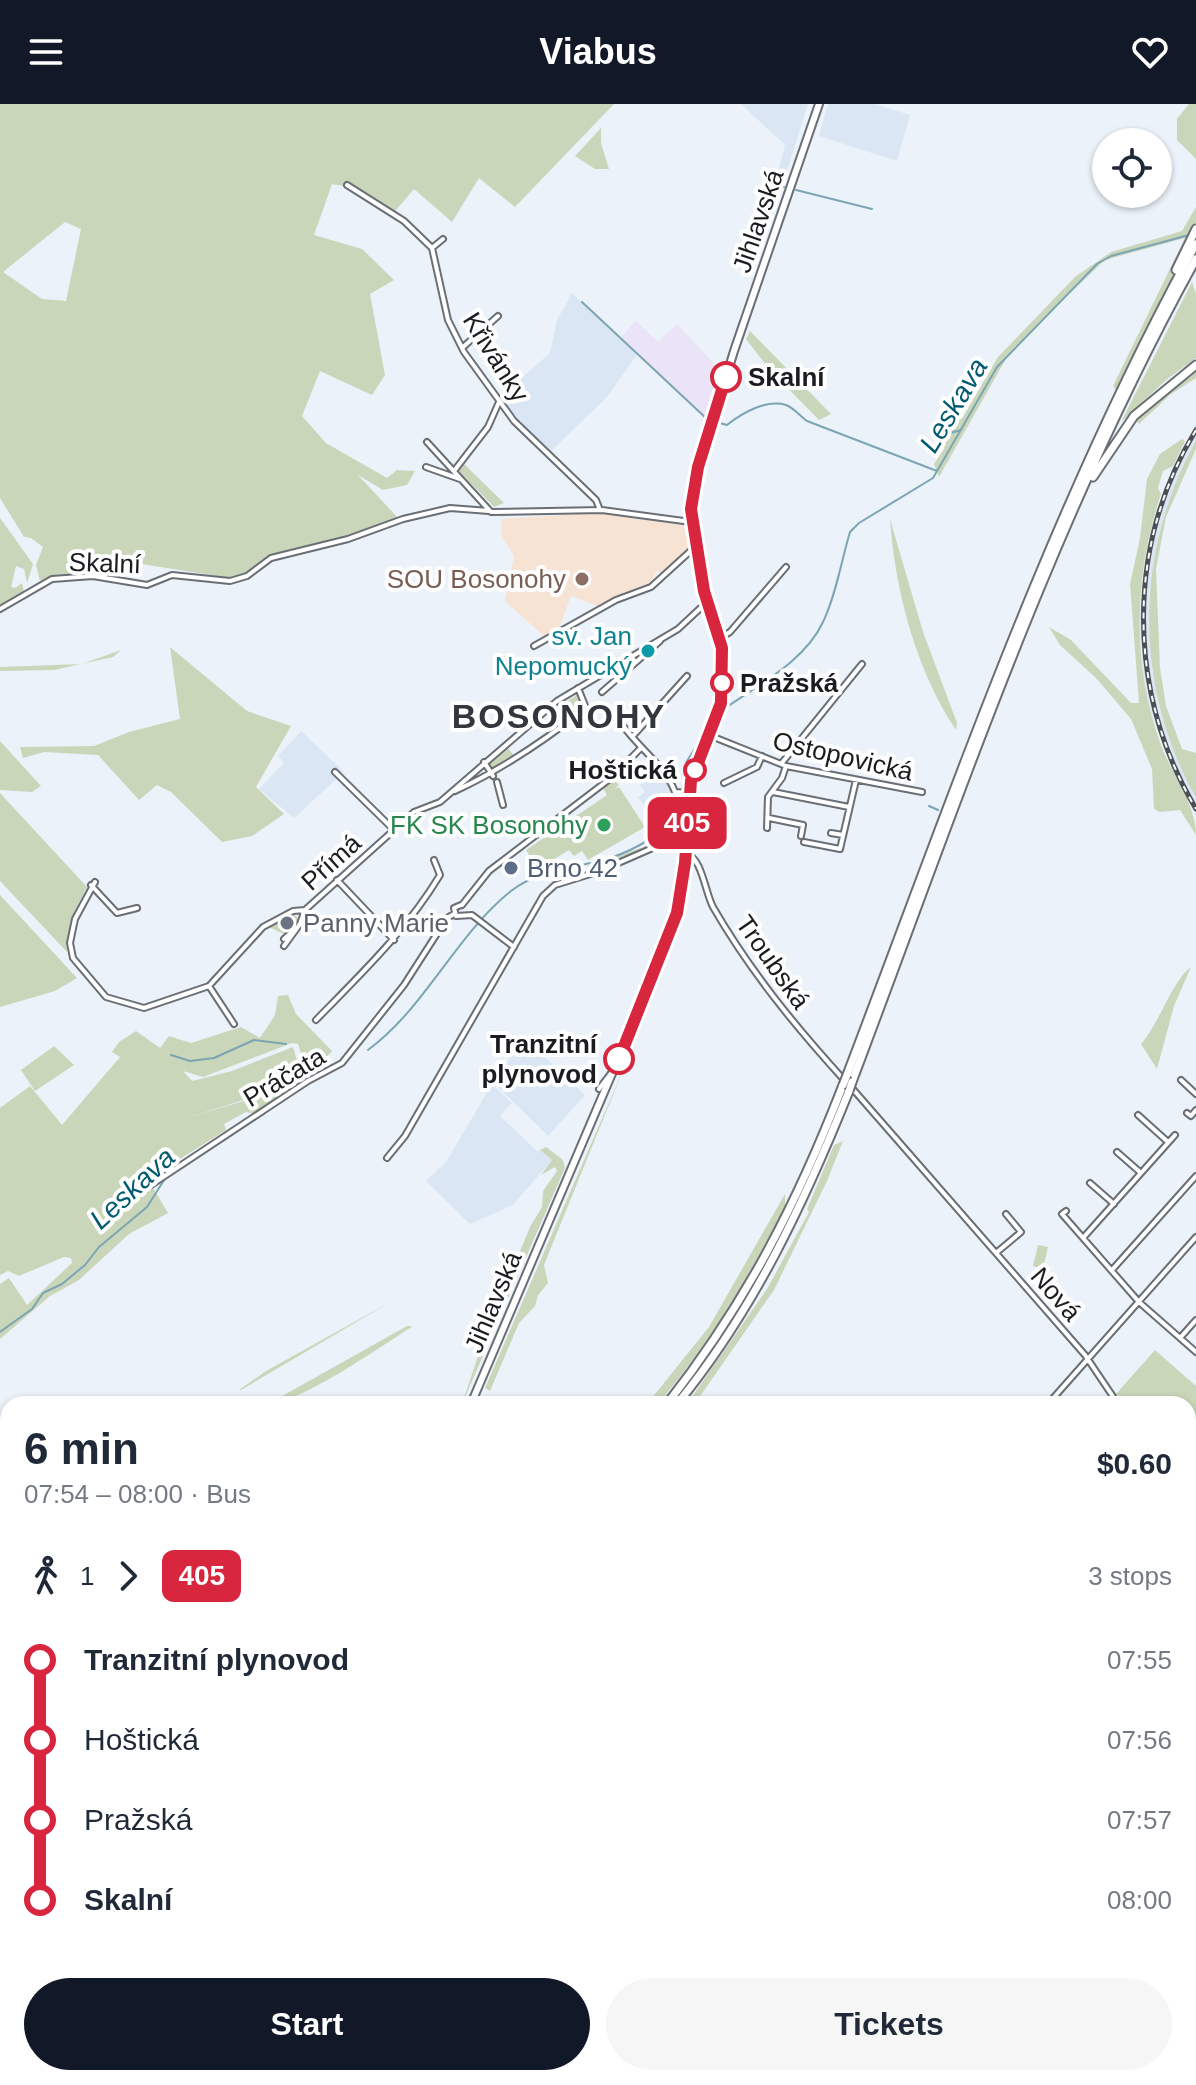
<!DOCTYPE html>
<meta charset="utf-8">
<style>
body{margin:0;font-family:Helvetica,sans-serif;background:#f6f6f7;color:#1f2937;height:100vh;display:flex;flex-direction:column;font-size:30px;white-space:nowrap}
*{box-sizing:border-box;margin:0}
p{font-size:26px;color:#747a83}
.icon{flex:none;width:44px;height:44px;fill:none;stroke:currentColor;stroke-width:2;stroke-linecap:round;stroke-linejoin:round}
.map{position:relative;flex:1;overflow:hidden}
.sheet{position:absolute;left:0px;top:1292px;width:1196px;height:690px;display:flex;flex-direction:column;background:#fff;border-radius:24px 24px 0 0;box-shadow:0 2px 6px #0004}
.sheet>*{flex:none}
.badge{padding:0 16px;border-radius:12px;font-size:28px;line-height:52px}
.fabs{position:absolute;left:1092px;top:24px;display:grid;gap:16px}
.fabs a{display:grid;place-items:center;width:80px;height:80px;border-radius:50%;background:#fff;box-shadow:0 2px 6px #0004;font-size:40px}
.map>.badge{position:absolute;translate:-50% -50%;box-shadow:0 0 0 4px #fff}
.legs{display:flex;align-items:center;gap:12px;height:88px;padding:0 24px;font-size:26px}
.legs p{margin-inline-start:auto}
.headline{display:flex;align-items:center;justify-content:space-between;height:136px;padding:0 24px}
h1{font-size:44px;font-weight:700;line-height:60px}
.primary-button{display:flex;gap:16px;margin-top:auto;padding:16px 24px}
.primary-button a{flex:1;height:92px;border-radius:48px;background:#111827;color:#fff;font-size:32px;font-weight:700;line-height:92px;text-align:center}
.primary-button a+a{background:#f6f6f7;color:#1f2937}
ul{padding:0 24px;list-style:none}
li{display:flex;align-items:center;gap:28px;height:80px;font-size:30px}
li i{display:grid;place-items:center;width:12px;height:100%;margin:0 10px;background:currentColor}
li i::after{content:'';width:20px;height:20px;margin:-10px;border:6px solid;border-radius:50%;background:#fff}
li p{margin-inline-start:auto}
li:first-child i{background:linear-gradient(#0000 50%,currentColor 0)}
li:last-child i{background:linear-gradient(currentColor 50%,#0000 0)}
header{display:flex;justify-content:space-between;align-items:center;height:104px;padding:0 24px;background:#111827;color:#fff;font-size:36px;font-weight:700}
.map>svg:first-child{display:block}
.commercial{fill:#ebe3f8}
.built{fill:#dae6f4}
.education{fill:#f7e3d3}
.green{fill:#cad6b9;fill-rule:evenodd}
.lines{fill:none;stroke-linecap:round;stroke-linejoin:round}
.stream{stroke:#7ba5b3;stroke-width:2}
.minor-casing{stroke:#6a6f76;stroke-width:8}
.major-casing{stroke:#6a6f76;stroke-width:10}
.highway-casing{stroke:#6a6f76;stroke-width:11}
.minor{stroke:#fff;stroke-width:4}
.major{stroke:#fff;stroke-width:6}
.highway{stroke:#fff;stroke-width:7}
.rail-casing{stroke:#4c5054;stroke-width:5}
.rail{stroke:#fefefe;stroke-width:2;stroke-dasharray:6;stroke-linecap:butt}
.highway-bridge-casing{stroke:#6a6f76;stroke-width:11;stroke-linecap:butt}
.highway-bridge{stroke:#fff;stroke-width:7}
.line-1-casing{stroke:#fff;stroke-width:18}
.line-1{stroke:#d7263d;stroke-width:12}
.stop-1-dot{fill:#fff;stroke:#d7263d;stroke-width:4}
.education-dot{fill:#8d6e63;stroke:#fefefe;stroke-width:3}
.culture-dot{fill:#0f9aa8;stroke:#fefefe;stroke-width:3}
.leisure-dot{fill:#2e9e5b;stroke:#fefefe;stroke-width:3}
.service-dot{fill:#5c6f8a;stroke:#fefefe;stroke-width:3}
.worship-dot{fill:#6b7280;stroke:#fefefe;stroke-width:3}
.labels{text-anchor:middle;stroke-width:8;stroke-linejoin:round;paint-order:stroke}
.street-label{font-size:26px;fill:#1a1c1f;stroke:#fefefe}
.stop-label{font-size:26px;font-weight:bold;fill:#1a1c1f;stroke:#fefefe;text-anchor:start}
.education-label{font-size:26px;fill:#785e54;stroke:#fefefe;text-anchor:end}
.culture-label{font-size:26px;fill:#0d838f;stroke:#fefefe;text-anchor:end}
.leisure-label{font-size:26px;fill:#27864d;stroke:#fefefe;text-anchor:end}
.service-label{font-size:26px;fill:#4e5e75;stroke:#fefefe;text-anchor:start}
.worship-label{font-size:26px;fill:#5b616d;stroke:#fefefe;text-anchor:start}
.water-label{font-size:28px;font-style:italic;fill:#015a70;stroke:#fefefe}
.district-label{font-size:34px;font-weight:bold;letter-spacing:2px;fill:#32373d;stroke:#fefefe}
</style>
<header><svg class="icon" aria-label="menu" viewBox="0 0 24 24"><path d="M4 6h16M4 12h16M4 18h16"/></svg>Viabus<svg class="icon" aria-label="heart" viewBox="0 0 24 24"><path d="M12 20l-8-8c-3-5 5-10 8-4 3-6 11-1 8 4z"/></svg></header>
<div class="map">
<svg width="1196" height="1981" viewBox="0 0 1196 1981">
<rect width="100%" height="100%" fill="#ebf2fa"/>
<path class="commercial" d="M636,217L658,238L677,220L720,266L705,313L620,234Z"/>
<path class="built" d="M741,0H808L787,67L777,71L785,41Z
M828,0H874L910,11L897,57L819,32Z
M572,189L637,251L607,293L550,348L499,294L550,249L557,216Z
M1196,319V337L1170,393L1160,426L1149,512L1152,566L1160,606L1174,647L1196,693V712L1174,671L1151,609L1143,568L1139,512L1151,424L1173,362Z
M301,627L344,668L294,714L259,685L284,659L278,652Z
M656,663L671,683L669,689L677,696L674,715L661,725L638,693L645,688L640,681Z
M523,933L585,991L548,1032L494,979Z
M492,980L512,999L500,1012L537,1047L540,1046L552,1056L513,1101L470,1120L426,1077L446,1058Z
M222,1974H275L272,1981H214Z
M565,1974H641L648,1981H571Z"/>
<path class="education" d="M607,408L686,422L692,443L661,469L656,467L651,480L597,502L571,492L559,524L545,533L505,497L514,452L501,431L502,415Z"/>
<path class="green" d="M0,0H614L515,103L479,74L452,118L414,85L391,112L343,82L332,80L314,131L362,145L394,176L370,190L385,271L372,291L320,267L302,312L326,339L387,374L397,366L415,367L407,381L383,386L358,371L399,415L350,433L276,449L235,475L142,460L103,469L54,471L40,477L36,461L43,443L31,434L24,433L0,394ZM65,118L81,125L66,197L42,195L3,168Z
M1189,0H1196V55L1177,36V15Z
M601,24V39L609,65H595L575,52Z
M1196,103V125L1191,137L1118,289L1113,282L1185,134L1105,156L1054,204L1007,253L939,373L934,360L944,345L945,328L963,313L998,253L1075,173L1111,148L1182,127Z
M1192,178L1196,190V254L1166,276L1121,318Z
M750,227L831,310L819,316L769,265L746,235Z
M1196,261V274L1171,290L1139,320L1134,312Z
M1182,335L1185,337L1173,362L1163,367L1158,384L1161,390C1134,472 1131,559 1161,641C1172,671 1196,700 1196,731L1180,706L1160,708L1154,705L1152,665L1131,615L1097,575L1060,541L1049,523L1071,536L1131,599H1139L1130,480L1140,434L1147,375L1160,350Z
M1196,337V345L1166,413L1156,465L1160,564L1166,602L1182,645L1196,649V693C1133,584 1134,447 1196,337Z
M464,360L504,399L494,403L459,367Z
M0,414L33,460L27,479L24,465L16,462L11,483L15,484L22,479L24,488L0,503Z
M890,415L923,528L957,619L956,626C916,566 895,487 890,415Z
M170,543L247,607L291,622L256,683L284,710L252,732L222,738L171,688L157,681L139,696L98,651L44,648L23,654L20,643L94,642L129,628L180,615Z
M121,546L113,553L54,566L0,567V563L82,560Z
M577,591L582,604L559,623L548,609Z
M513,636L508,644L515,653L492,665L489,658Z
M0,637L41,682L32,688L0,686Z
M614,676L619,681L614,685L619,683L645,723L588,756L582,747L574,752L569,746L538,765L526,746L607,691L603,684Z
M0,689L87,783L74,808L67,848L0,777Z
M679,712L678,719L645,745L588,765L587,762L644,743L678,717Z
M0,791L77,874L55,887L0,903Z
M293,810L299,814V819L284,830L269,823Z
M1191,863L1174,902L1157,965L1141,940C1161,917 1171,878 1191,863Z
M288,891L296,910L332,947L324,956L313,960V969L308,970L298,940L292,939L203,973L183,967L192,977L232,967L293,943L303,977L187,1014L284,985L286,988L255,1010L246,1008L224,1020L226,1026L148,1075L168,1109L129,1130L79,1176L50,1192L0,1235V1180L9,1174L27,1201L72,1159L71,1154L64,1153L19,1172L8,1167L0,1171V1004L30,982L62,1021L120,953L112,948L119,938L136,927L160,944L169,932L191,939L241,923L260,934L275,911L278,892Z
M54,942L74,961L35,987L21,966Z
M624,964L544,1161L548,1179L538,1191L535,1202L519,1219L490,1287L485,1284Z
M843,1037L827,1077L774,1186L703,1288L694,1300H687L767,1185L809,1108L807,1105L834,1041Z
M546,1043L563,1056L565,1064L462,1300L482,1240L530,1123L542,1103L543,1087L557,1067L555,1063L541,1071L552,1056L540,1046Z
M785,1090V1104C749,1173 709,1240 658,1300H647L709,1223Z
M1038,1141L1048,1143L1043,1165L1033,1162Z
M392,1197L241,1286H239L266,1267Z
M407,1222H413C383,1241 299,1300 268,1300Z
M1155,1246L1196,1282V1323L1191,1317L1188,1323V1300H1130L1116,1290Z"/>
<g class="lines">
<path class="stream" d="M779,82L784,83
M796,86L872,105
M582,198L708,316
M716,318L727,321C742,309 766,295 786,301C794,304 800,312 807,317L937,367
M947,330L961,326
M720,608C755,582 804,559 823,518C836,491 841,458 850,428L859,419L933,374L997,263L1097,160L1111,152L1189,131
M929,702L938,706
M368,946C426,903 455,832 511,787C536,767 573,764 603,756C630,749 651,735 673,720L677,716L687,657L709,622
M171,951L190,957L214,954L254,936L286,940
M244,1022L264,1010
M0,1228L32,1205L43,1189L62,1180L85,1161L99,1143L147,1103L166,1073
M1188,1377L1196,1371
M140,1974L149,1981
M98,1981L106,1974
M214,1981L220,1974
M479,1981L494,1974"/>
<g class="minor-casing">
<path id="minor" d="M347,81L404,117L432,144L448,216L464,248L514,317L596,396L600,406
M432,144L443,135
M462,244L498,212
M427,338L491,408L602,406L691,418
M426,363L460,375
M454,367L488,323L499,298
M0,505L52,475L93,472L147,481L172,471L230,477L247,472L271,454L348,435L403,415L450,404L489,407
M715,537L730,528L786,463
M534,542L616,496L651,483L696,442
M602,588L660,537
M624,623C641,646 665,662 675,688L689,689
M711,632L786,662L922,688
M632,633L687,572
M484,658L493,672
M781,660L862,560
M335,668L393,725
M497,678L503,701
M724,679L757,663L762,652
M455,687C503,665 544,637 586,604L578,584
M773,688L849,703
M769,714L803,721L801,732
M767,724L768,693L782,674L786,662
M831,729L843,731
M804,738L840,745L856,676
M686,749C702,754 705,788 713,803C750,867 795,922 845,977
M337,776L394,836
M95,778L75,815L70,839L73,854L106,893L144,904L209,882L263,823L293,807L305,806
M91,781L117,809L137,804
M461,801L454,804L456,812L472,811L514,843
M462,801L489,767L611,674L640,645
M284,835L293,827
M284,842L300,820L305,806L414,708L440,698L557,597L678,525L707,498
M209,882L234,920
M316,916C361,870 407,826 440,771L434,756
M1181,976L1196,990
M851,983L1085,1251L1118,1300
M599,985L612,968
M1187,1009L1191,1012L1196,1006
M1138,1011L1168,1038
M1117,1048L1141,1069
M387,1054L405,1032L543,792L555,781L600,767L680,732L687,733
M1090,1079L1114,1100
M130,1095L308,977L342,959L404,881L447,814L454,810
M1066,1107L1062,1110L1139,1198L1196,1248
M1083,1134L1175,1031
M996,1149L1021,1128L1006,1110
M1112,1166L1196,1072
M1180,1234L1196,1216
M1048,1300L1196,1133
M1188,1915L1196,1916
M991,1979L996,1981
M79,1981L88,1974
M683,1981L690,1974
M1025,1981L1031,1974"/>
</g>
<g class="major-casing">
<path id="major" d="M471,1300L663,850L680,798L691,677L721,599L722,544L704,487L692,418L693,382L734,247L819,0
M0,1714L8,1716
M204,1981L211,1974"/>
</g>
<g class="highway-casing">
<path id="highway" d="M1176,166L1196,125
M1093,373L1134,312L1196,261
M847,971C954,690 1051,404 1196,140
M852,978C957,700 1052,415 1196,155
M667,1300C746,1199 797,1100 843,981
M677,1300C754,1206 804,1099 849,987
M282,1981L285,1974
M290,1981L293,1974"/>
</g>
<use href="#minor" class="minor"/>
<use href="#major" class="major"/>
<use href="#highway" class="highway"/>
<g class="rail-casing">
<path id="rail" d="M1196,326C1125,443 1127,588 1196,705"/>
</g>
<use href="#rail" class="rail"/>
<g class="highway-bridge-casing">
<path id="highway-bridge" d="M843,981L847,971
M849,987L852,978"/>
</g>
<use href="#highway-bridge" class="highway-bridge"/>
</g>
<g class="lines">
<g class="line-1-casing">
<path id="line-1" d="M619,955L677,809L685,759L691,677L721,599L722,544L704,487L691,405L698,363L726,273"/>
</g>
<use href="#line-1" class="line-1"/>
</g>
<g class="stop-1-dot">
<circle cx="726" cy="273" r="14"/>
<circle cx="722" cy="579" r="10"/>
<circle cx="695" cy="666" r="10"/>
<circle cx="619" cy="955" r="14"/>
</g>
<circle class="education-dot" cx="582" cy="475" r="8"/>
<circle class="culture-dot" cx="648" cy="547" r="8"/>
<circle class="leisure-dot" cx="604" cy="721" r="8"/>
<circle class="service-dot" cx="511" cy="764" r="8"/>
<circle class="worship-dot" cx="287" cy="819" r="8"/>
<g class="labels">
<g class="street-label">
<text transform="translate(758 117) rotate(-71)" y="9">Jihlavská</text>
<text transform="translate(496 253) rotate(58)" y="9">Křivánky</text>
<text transform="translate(105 459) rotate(2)" y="9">Skalní</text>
<text transform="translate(843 652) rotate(13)" y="9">Ostopovická</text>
<text transform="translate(331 758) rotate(-42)" y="9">Přímá</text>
<text transform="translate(773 858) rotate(55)" y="9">Troubská</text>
<text transform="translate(284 973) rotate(-31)" y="9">Práčata</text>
<text transform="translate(1056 1190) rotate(49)" y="9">Nová</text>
<text transform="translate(493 1198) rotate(-67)" y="9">Jihlavská</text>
</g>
<g class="stop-label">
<text x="748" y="282">Skalní</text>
<text x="740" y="588">Pražská</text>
<text x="677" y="675" text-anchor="end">Hoštická</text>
<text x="597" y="949" text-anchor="end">Tranzitní<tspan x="597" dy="30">plynovod</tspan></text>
</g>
<g class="education-label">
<text x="566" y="484">SOU Bosonohy</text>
</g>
<g class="culture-label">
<text x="632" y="541">sv. Jan<tspan x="632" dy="30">Nepomucký</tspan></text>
</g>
<g class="leisure-label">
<text x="588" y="730">FK SK Bosonohy</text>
</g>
<g class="service-label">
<text x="527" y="773">Brno 42</text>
</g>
<g class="worship-label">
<text x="303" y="828">Panny Marie</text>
</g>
<g class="water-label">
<text transform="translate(953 301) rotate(-59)" y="10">Leskava</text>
<text transform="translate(132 1084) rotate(-43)" y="10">Leskava</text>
</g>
<g class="district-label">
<text x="559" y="624">BOSONOHY</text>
</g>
</g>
</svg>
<div class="fabs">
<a><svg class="icon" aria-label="locate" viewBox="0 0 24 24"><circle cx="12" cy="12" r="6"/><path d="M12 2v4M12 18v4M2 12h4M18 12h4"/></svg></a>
</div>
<b class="badge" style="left:687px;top:719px;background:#d7263d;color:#fff">405</b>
<section class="sheet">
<div class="headline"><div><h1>6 min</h1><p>07:54 – 08:00 · Bus</p></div><b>$0.60</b></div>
<div class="legs"><svg class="icon" aria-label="walk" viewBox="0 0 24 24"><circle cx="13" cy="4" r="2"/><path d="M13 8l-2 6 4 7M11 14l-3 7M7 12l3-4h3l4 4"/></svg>1<svg class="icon" aria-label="forward" viewBox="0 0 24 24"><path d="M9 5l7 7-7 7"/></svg><b class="badge" style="background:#d7263d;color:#fff">405</b><p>3 stops</p></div>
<ul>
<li><i style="color:#d7263d"></i><b>Tranzitní plynovod</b><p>07:55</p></li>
<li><i style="color:#d7263d"></i><span>Hoštická</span><p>07:56</p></li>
<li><i style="color:#d7263d"></i><span>Pražská</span><p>07:57</p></li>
<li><i style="color:#d7263d"></i><b>Skalní</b><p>08:00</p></li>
</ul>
<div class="primary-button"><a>Start</a><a>Tickets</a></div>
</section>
</div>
